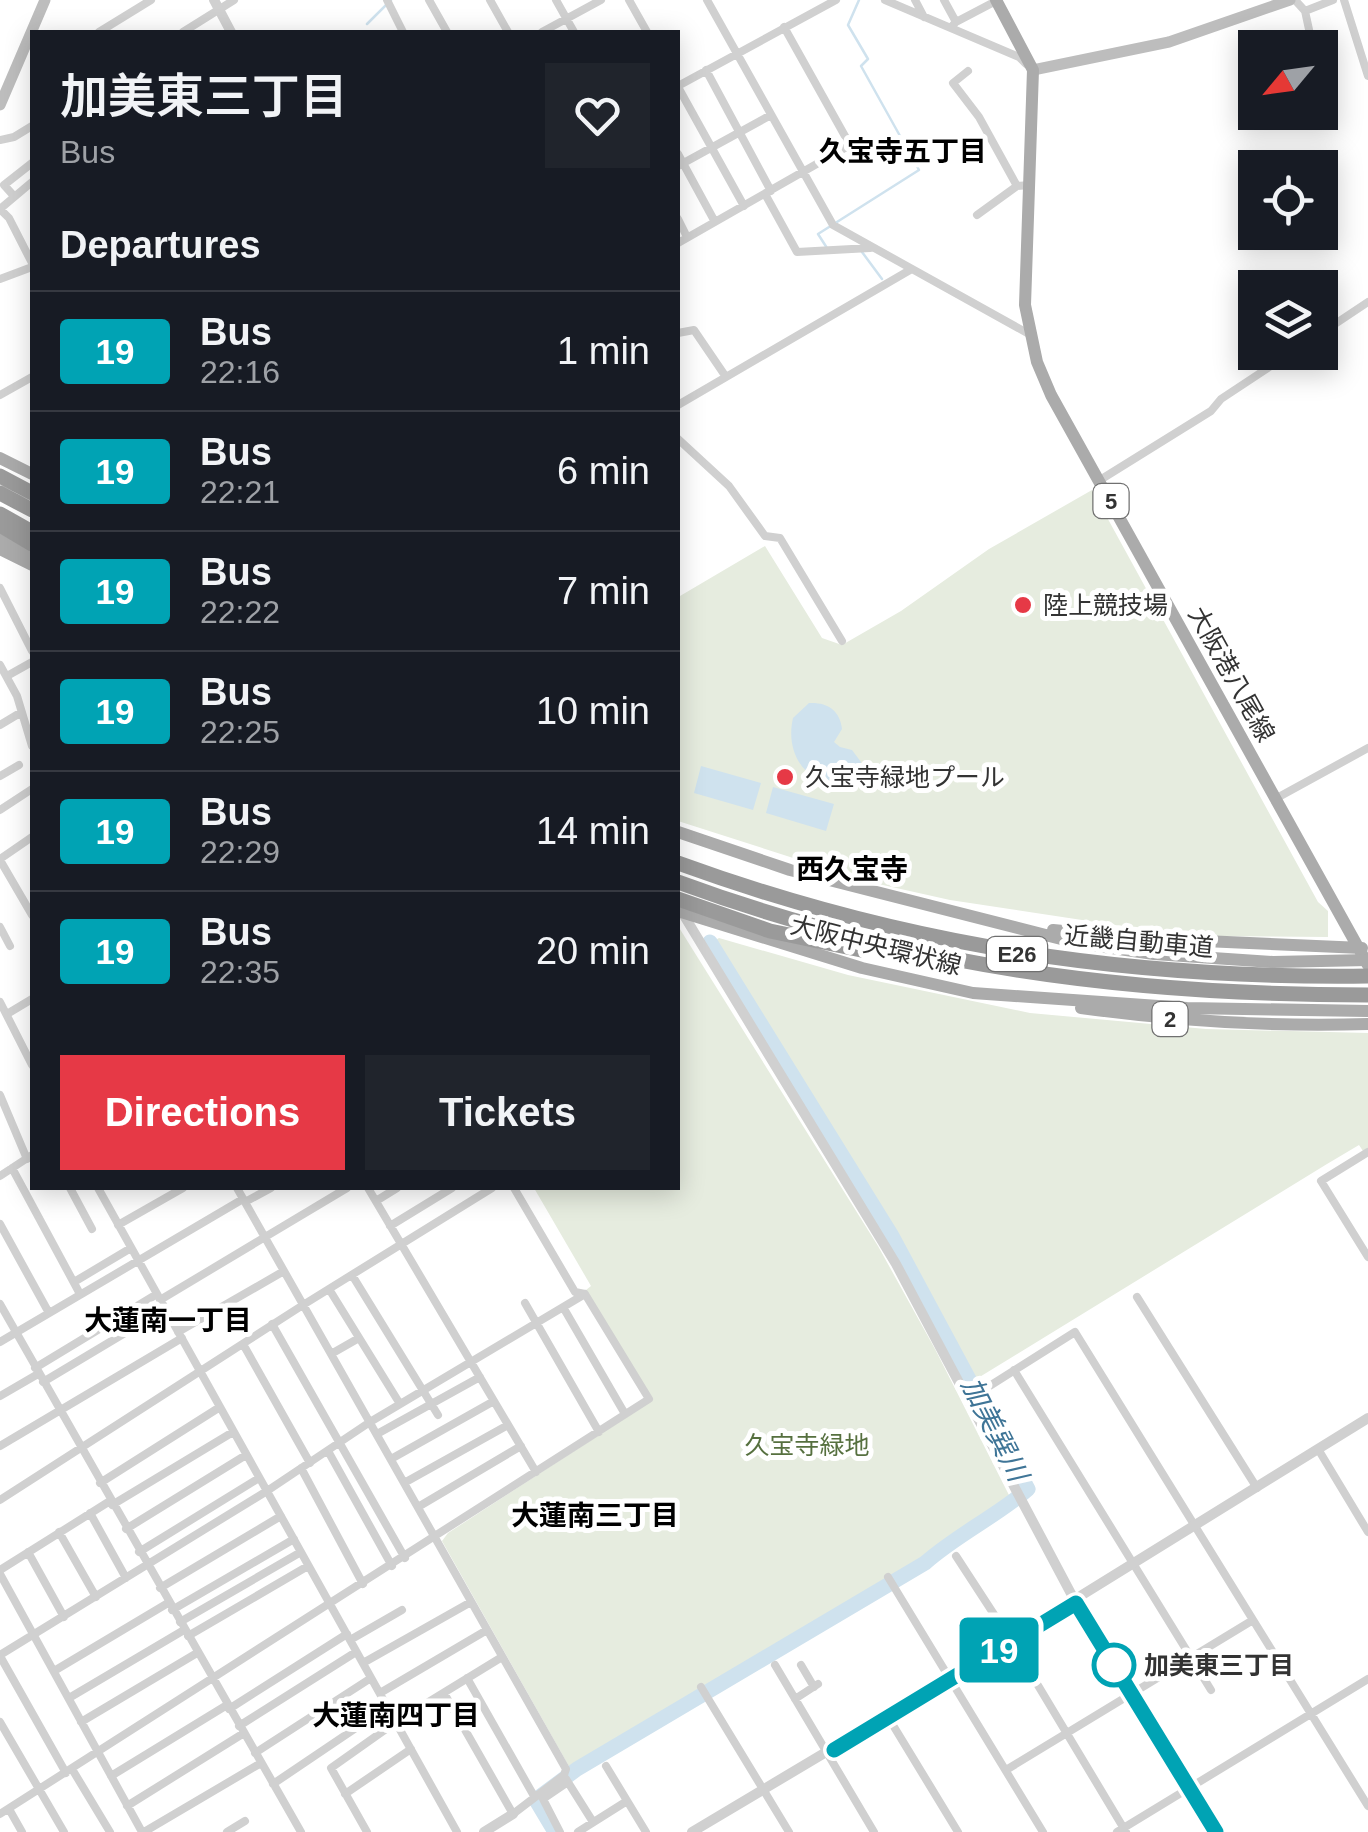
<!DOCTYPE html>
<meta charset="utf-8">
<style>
body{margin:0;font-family:Helvetica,"Noto Sans JP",sans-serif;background:#20242c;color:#f1f3f6;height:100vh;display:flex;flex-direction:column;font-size:38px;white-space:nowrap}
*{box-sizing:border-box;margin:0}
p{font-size:32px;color:#9ea1a6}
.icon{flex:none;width:55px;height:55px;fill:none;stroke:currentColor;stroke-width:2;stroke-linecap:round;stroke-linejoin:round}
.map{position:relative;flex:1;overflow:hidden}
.drawer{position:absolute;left:30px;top:30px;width:650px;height:1160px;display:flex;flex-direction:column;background:#171b24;border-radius:0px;box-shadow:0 5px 25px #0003}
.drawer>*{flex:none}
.badge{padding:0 20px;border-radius:8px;font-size:35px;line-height:65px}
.needle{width:65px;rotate:241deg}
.fabs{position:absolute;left:1238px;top:30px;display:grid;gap:20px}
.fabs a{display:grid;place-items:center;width:100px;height:100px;border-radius:0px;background:#171b24;box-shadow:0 5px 25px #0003;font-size:50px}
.map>.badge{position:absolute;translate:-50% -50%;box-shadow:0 0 0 5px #fff}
h2{padding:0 30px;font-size:38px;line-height:90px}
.round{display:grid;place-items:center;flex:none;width:105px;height:105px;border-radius:0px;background:#20242c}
.overview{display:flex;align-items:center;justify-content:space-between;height:170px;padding:0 30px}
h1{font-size:48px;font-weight:600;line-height:75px}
.primary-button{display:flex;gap:20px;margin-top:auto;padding:20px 30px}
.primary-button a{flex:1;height:115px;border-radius:0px;background:#e63946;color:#fff;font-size:40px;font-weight:600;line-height:115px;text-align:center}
.primary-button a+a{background:#20242c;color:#f1f3f6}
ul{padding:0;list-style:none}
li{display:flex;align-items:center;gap:30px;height:120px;padding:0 30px;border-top:2px solid #363941}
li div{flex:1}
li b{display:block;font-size:38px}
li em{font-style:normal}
li .badge{min-width:110px;font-weight:700;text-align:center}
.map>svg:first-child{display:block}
.green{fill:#e6ecdf}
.water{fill:#cfe2ee}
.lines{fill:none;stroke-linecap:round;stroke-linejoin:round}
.stream{stroke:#cfe2ee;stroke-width:2.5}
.river{stroke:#cfe2ee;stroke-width:15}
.minor{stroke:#d0d0d0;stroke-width:8}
.tertiary{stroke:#d0d0d0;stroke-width:10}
.secondary{stroke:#bdbdbd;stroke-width:11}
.primary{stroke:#ababab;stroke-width:12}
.motorway{stroke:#9a9a9a;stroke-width:15}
.primary-bridge{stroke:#ababab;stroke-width:12}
.line-casing{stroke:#fff;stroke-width:22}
.line{stroke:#00a3b4;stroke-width:15}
.poi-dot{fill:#e63946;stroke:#fff;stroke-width:4}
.stop-dot{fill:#fff;stroke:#00a3b4;stroke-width:5}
.labels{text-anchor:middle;stroke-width:10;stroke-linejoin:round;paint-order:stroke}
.shield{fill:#fff;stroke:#707070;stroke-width:2.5}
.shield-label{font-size:22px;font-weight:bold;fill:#333}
.poi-label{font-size:25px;fill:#333;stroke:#fff;text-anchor:start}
.street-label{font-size:25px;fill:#333;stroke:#fff}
.park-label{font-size:25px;fill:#56703f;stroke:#fff}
.stop-label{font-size:25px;font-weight:bold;fill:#333;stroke:#fff;text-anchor:start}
.neighbourhood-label{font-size:28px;font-weight:bold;fill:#000;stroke:#fff}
.water-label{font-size:28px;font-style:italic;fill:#3f7597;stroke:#fff}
</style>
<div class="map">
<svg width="1368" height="1832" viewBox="0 0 1368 1832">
<rect width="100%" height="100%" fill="#fff"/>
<path class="green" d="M1092,490L1318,902L1328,911V937L1208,936L1148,930L950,900L865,881L678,821L680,596L765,546L822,638L842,645L901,611L989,549Z
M678,926L878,1246L935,1349L1011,1499L957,1532L923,1560L571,1770L442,1541L448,1533L653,1400L586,1290L591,1286L534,1188H678Z
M719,938L848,975L1030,1013L1206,1029L1368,1033V1148L1363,1151L1359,1145L1327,1164L973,1381L894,1235L712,942Z"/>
<path class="water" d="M809,703C827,702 840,710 842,729L834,742L840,747L852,750L861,762L859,776L851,784C810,790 784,757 793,718Z
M701,766L761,783L753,810L694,793Z
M773,787L834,804L826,831L766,813Z"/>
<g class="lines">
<path class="stream" d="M367,24L391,0
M827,248L818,234L919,170L861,66L868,59L848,25L859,0
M862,252L882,279"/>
<path class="river" d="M555,1832L537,1802L538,1798L577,1769L925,1563C958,1534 997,1516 1028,1489L892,1236L710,942"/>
<path class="minor" d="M387,0L403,32
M429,0L447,32
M490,0L508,32
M556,0L574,32
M629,0L647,32
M707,0L833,225L1029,334
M885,0L1019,57L1026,64
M915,0L924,17
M944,0L956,22L953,25
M1295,0L1305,11L1333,0
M1344,0L1368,76
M1305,11L1313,48
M956,22L998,0
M99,32L151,0
M183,32L234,0
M542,32L601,0
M706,70L771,191
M968,71L953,83L979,117L1017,186L1030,185
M1320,72L1331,109
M678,86L836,0
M678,87L744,206
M0,140L14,137L32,126
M678,154L715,222
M678,166L771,115
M765,194L797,252L870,248
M13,195L4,185L32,163
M0,209L9,218L32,263
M0,209L32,182
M977,215L1017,186
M678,219L687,237
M678,243L850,145L784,27
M0,279L32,267
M678,333L694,330L726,377
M1320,334L1368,302
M0,395L32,377
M678,405L910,270
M678,439L729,486L765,536L780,538L842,641
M1100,480L1211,411L1221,399L1292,352
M0,588L32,651
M0,665L17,696L32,746
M7,676L32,662
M0,725L20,713
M0,776L19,765
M1275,799L1368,748
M0,810L32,789
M0,859L32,837
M0,860L32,915
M0,927L10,946
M0,1002L32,1065
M7,1014L32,999
M0,1095L27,1159
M1368,1152L1321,1181L1368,1257
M12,1168L80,1294
M0,1176L32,1155
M70,1188L92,1229
M98,1188L457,1832
M237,1188L566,1769L564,1775L513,1814L444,1693
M368,1188L536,1472
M376,1201L397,1188
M245,1202L271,1188
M0,1224L49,1313
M118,1225L183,1188
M390,1226L452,1188
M352,1275L438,1415
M74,1282L131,1248
M329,1289L400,1404
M1137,1297L1257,1488
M160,1300L347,1188
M525,1303L599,1432
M0,1304L301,1832
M563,1307L625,1414
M272,1324L405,1558
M178,1332L284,1271
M0,1342L243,1199
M243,1344L310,1463
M331,1354L359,1338
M35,1368L157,1294
M1014,1370L1211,1690
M43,1382L165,1309
M0,1396L38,1374
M969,1399L1075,1332L1368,1806
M377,1434L480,1377
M0,1446L182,1338
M1318,1449L1368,1532
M328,1451L392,1566
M391,1459L494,1401
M301,1468L363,1584
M100,1483L220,1407
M404,1483L508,1425
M0,1500L303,1305L492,1188
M112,1505L233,1432
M418,1507L521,1446
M90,1513L126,1578
M126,1529L246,1455
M59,1532L96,1597
M28,1552L64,1617
M139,1552L259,1478
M956,1556L1012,1642L1126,1832
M0,1570L110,1501
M0,1574L142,1832
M888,1577L1043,1832
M160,1588L281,1516
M172,1610L294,1539
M180,1622L301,1552
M188,1636L308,1566
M350,1640L402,1610
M0,1655L267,1491L370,1422L585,1294
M0,1656L66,1773
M363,1663L471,1602
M775,1665L874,1832
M801,1665L814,1687
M54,1671L168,1603
M467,1678L534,1796
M701,1687L789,1832
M380,1693L487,1630
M69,1698L184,1630
M795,1699L818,1684
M229,1709L347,1634
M888,1717L958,1832
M0,1722L64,1832
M81,1722L197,1653
M239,1726L356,1652
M255,1753L371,1678
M606,1766L646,1832
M72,1769L110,1832
M1006,1770L1253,1620
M111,1776L227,1705
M566,1779L593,1822
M273,1784L387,1707
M345,1794L411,1749
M127,1806L244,1733
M9,1809L22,1832
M0,1814L649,1399L585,1294L575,1292L514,1188
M144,1832L261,1763
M227,1832L245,1821
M367,1832L331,1768L396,1722L502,1657
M560,1832L543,1799L568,1782
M578,1832L627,1801
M1117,1832L1368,1679"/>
<path class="tertiary" d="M214,0L231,32
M680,909L896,1264L1076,1603L1216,1832
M484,1832L513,1814
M692,1832L1076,1603L1082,1595L1368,1418"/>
<path class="secondary" d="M1033,70L1169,42L1290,0
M0,105L45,0"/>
<path class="primary" d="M996,0L1033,70L1025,305L1037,362L1051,395L1368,965
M0,458L32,474
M0,537L32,554
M0,549L32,565
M678,832L790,870L1077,943L1154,954L1273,962
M678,911L862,968L973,993L1187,1008L1368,1011
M1053,930L1136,938L1362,948
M1081,1008C1176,1021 1273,1027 1368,1024"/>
<path class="motorway" d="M0,476L32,493
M0,493L32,510
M0,514L32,532
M0,525L32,544
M678,863C906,946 1126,979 1368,976
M678,882C906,966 1125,995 1368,995
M678,899L770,931L861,950"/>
<path class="primary-bridge" d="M1273,962L1368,960"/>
</g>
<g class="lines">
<g class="line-casing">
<path id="line" d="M834,1750L1076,1603L1216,1832"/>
</g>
<use href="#line" class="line"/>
</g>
<g class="poi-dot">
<circle cx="1023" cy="605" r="10"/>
<circle cx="785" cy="777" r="10"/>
</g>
<circle class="stop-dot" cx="1114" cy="1665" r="20"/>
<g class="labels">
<g class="shield">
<rect x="1093.5" y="484" width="35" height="34" rx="8"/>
<rect x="987" y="937" width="60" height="34" rx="8"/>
<rect x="1152.5" y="1002" width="35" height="34" rx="8"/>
</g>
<g class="shield-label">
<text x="1111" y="509">5</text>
<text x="1017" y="962">E26</text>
<text x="1170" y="1027">2</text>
</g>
<g class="poi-label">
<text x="1043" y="614">陸上競技場</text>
<text x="805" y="786">久宝寺緑地プール</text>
</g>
<g class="street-label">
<text transform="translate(1232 674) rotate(61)" y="9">大阪港八尾線</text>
<text transform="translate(1139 941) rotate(5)" y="9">近畿自動車道</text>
<text transform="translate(876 945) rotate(14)" y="9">大阪中央環状線</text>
</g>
<g class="park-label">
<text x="807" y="1454">久宝寺緑地</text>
</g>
<g class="stop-label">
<text x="1144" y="1674">加美東三丁目</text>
</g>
<g class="neighbourhood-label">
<text x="903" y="161">久宝寺五丁目</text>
<text x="852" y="879">西久宝寺</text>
<text x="168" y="1330">大蓮南一丁目</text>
<text x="595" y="1525">大蓮南三丁目</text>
<text x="396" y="1725">大蓮南四丁目</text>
</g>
<g class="water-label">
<text transform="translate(995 1429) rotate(63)" y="10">加美巽川</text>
</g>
</g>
</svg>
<div class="fabs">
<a><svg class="needle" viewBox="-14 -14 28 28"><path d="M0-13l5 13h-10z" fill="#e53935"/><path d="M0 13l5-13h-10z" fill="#9ea1a6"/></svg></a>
<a><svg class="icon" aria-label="locate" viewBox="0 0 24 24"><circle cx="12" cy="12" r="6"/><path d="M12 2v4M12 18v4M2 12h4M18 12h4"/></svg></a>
<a><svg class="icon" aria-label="layers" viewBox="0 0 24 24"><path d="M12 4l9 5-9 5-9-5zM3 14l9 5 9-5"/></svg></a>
</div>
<b class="badge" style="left:999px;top:1650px;background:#00a3b4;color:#fff">19</b>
<section class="drawer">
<div class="overview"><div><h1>加美東三丁目</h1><p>Bus</p></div><a class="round"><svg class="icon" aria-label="heart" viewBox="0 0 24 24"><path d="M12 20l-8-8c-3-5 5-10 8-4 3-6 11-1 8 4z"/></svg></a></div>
<h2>Departures</h2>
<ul>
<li><span class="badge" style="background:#00a3b4;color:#fff">19</span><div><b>Bus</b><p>22:16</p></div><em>1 min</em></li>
<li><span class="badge" style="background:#00a3b4;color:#fff">19</span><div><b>Bus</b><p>22:21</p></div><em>6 min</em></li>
<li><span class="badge" style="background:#00a3b4;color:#fff">19</span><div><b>Bus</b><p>22:22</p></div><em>7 min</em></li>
<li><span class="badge" style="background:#00a3b4;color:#fff">19</span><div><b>Bus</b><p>22:25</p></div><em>10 min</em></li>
<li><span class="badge" style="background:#00a3b4;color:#fff">19</span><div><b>Bus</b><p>22:29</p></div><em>14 min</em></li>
<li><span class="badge" style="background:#00a3b4;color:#fff">19</span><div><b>Bus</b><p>22:35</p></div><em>20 min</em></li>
</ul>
<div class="primary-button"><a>Directions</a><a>Tickets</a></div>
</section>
</div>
